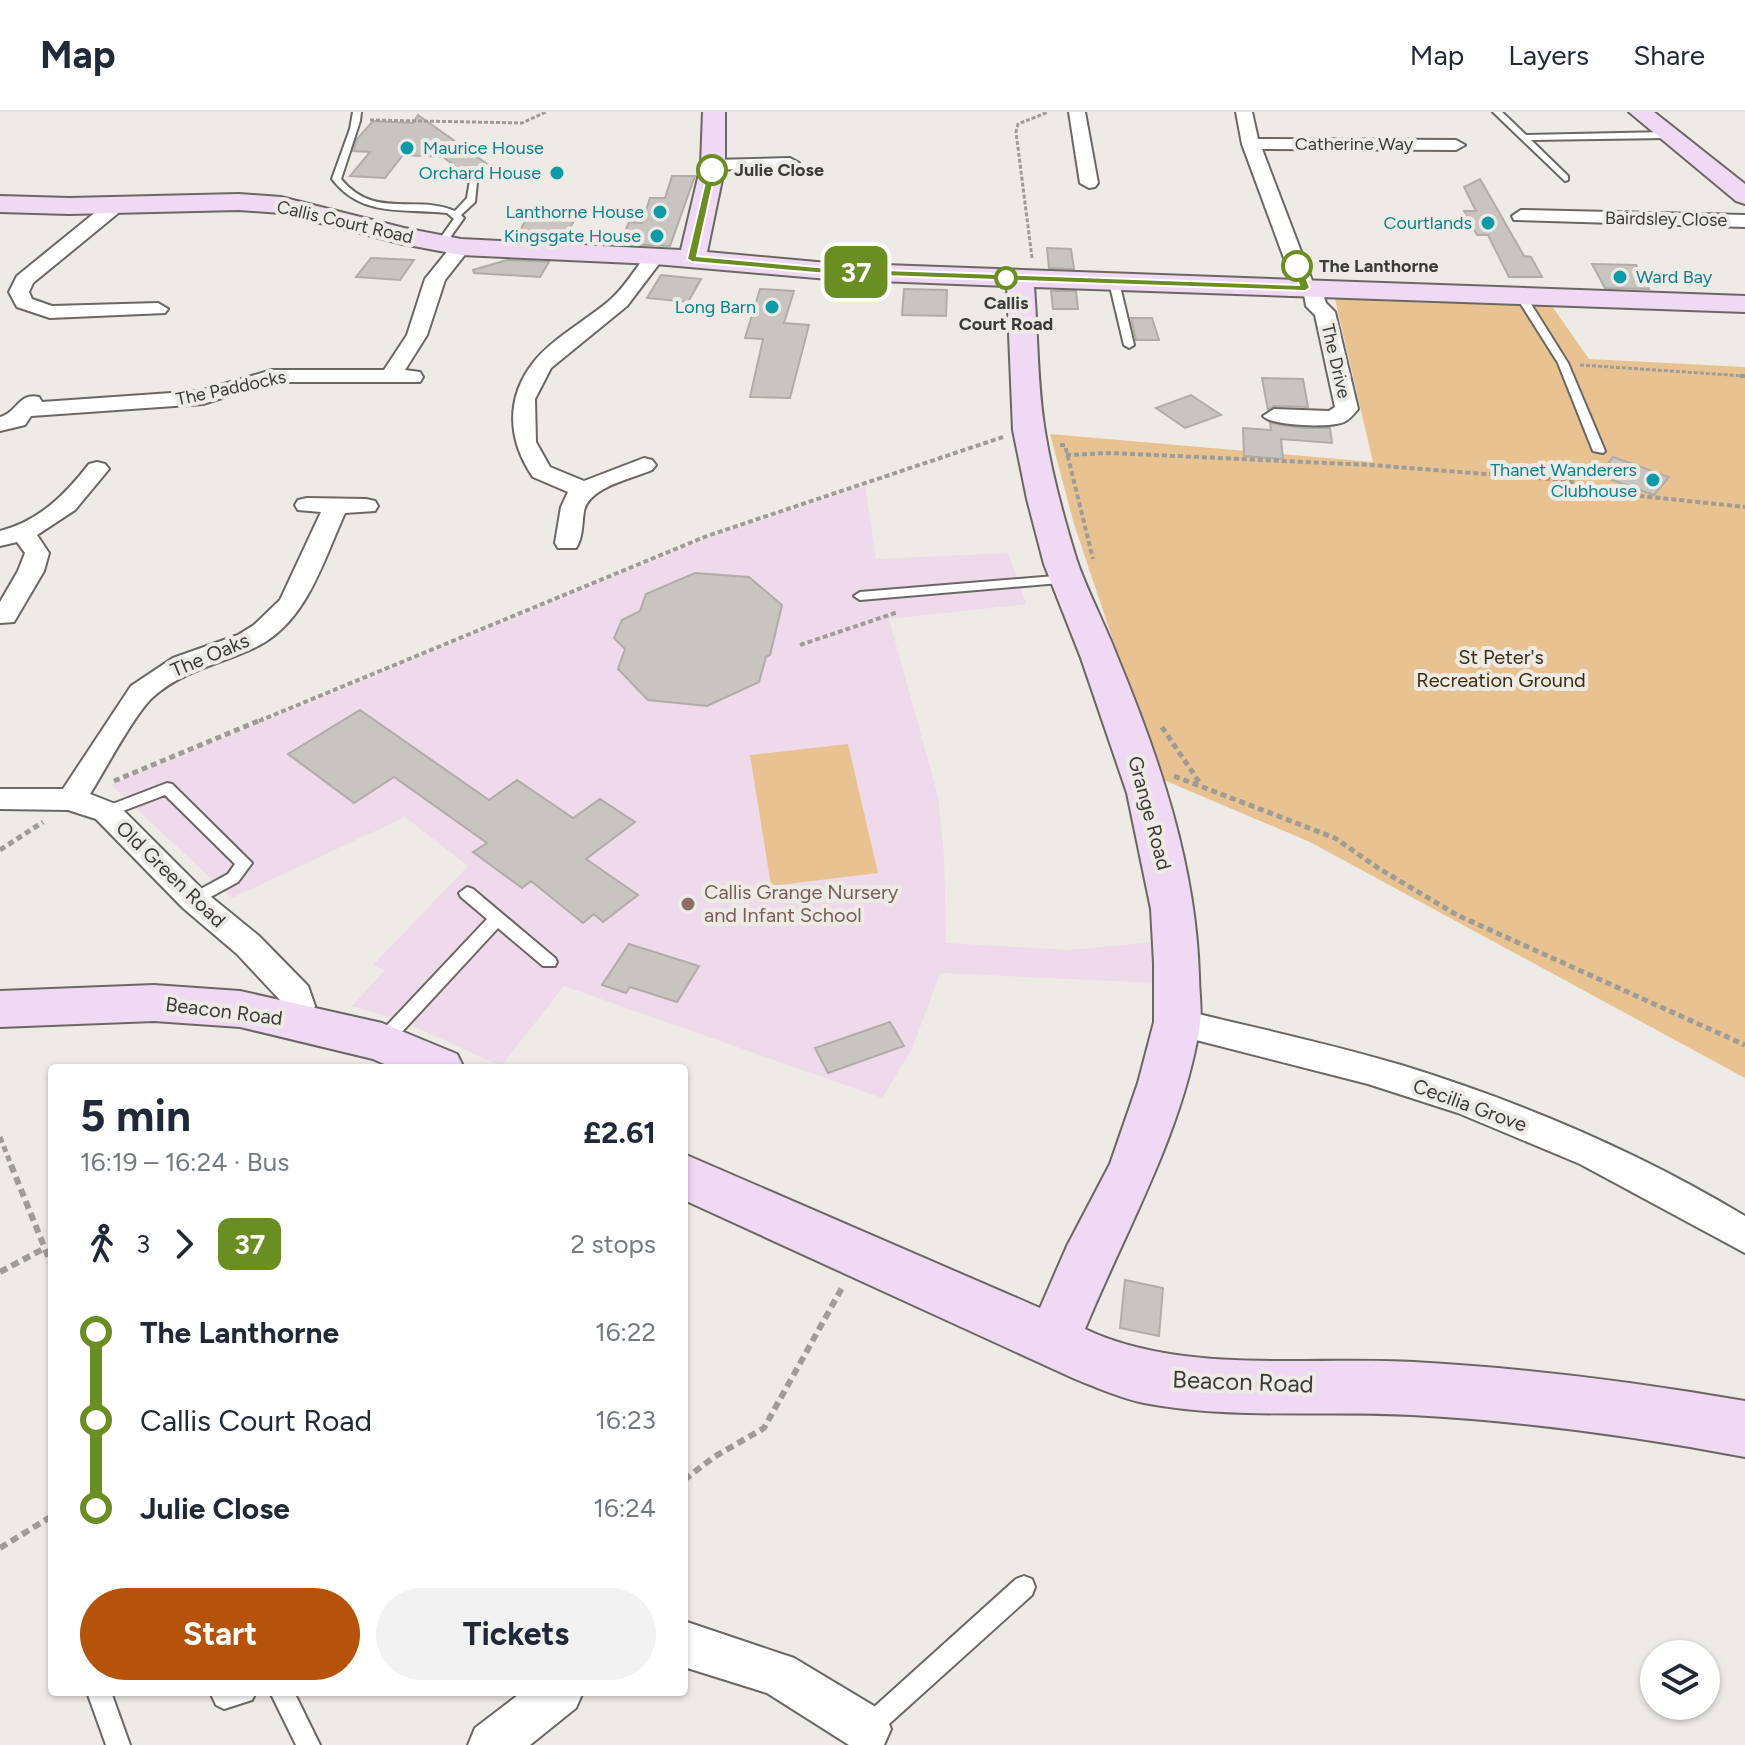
<!DOCTYPE html>
<meta charset="utf-8">
<style>
body{margin:0;font-family:Figtree,sans-serif;background:#f2f2f3;color:#1f2937;height:100vh;display:flex;flex-direction:column;font-size:30px;white-space:nowrap}
*{box-sizing:border-box;margin:0}
p{font-size:26px;color:#747a83}
.icon{flex:none;width:44px;height:44px;fill:none;stroke:currentColor;stroke-width:2;stroke-linecap:round;stroke-linejoin:round}
.map{position:relative;flex:1;overflow:hidden}
.sheet{position:absolute;left:48px;top:952px;width:640px;height:632px;display:flex;flex-direction:column;background:#fff;border-radius:8px;box-shadow:0 2px 6px #0004}
.sheet>*{flex:none}
.badge{padding:0 16px;border-radius:12px;font-size:28px;line-height:52px}
.buttons{position:absolute;left:1640px;top:1528px;display:grid;gap:16px}
.buttons a{display:grid;place-items:center;width:80px;height:80px;border-radius:50%;background:#fff;box-shadow:0 2px 6px #0004;font-size:40px}
.map>.badge{position:absolute;translate:-50% -50%;box-shadow:0 0 0 4px #fff}
.legs{display:flex;align-items:center;gap:12px;height:88px;padding:0 32px;font-size:26px}
.legs p{margin-inline-start:auto}
.headline{display:flex;align-items:center;justify-content:space-between;height:136px;padding:0 32px}
h1{font-size:44px;font-weight:700;line-height:60px}
.button{display:flex;gap:16px;margin-top:auto;padding:16px 32px}
.button a{flex:1;height:92px;border-radius:48px;background:#b45309;color:#fff;font-size:32px;font-weight:700;line-height:92px;text-align:center}
.button a+a{background:#f2f2f3;color:#1f2937}
ul{padding:0 32px;list-style:none}
li{display:flex;align-items:center;gap:28px;height:88px;font-size:30px}
li i{display:grid;place-items:center;width:12px;height:100%;margin:0 10px;background:currentColor}
li i::after{content:'';width:20px;height:20px;margin:-10px;border:6px solid;border-radius:50%;background:#fff}
li p{margin-inline-start:auto}
li:first-child i{background:linear-gradient(#0000 50%,currentColor 0)}
li:last-child i{background:linear-gradient(currentColor 50%,#0000 0)}
header{display:flex;align-items:center;gap:48px;box-sizing:border-box;height:112px;padding:0 40px;background:#fff;border-bottom:2px solid #e0e1e3}
header strong{font-size:38px}
nav{display:flex;gap:44px;margin-inline-start:auto;font-size:28px}
.map>svg:first-child{display:block}
.education{fill:#eedaea}
.green{fill:#e8c391}
.building{fill:#c8c4bf;stroke:#b0aca7;stroke-width:2}
.lines{fill:none;stroke-linecap:round;stroke-linejoin:round}
.lane-casing{stroke:#6b6763;stroke-width:4}
.street-casing{stroke:#6b6763;stroke-width:4}
.secondary-casing{stroke:#6b6763;stroke-width:4}
.path-far3{stroke:#9f9c98;stroke-width:3;stroke-dasharray:4 2;stroke-linecap:butt}
.path-far2{stroke:#9f9c98;stroke-width:4;stroke-dasharray:5 3;stroke-linecap:butt}
.path-far1{stroke:#9f9c98;stroke-width:5;stroke-dasharray:6 4;stroke-linecap:butt}
.path{stroke:#9f9c98;stroke-width:6;stroke-dasharray:8 5;stroke-linecap:butt}
.lane{fill:#fff;fill-rule:evenodd}
.street{fill:#fff;fill-rule:evenodd}
.secondary{fill:#f0d9f4;fill-rule:evenodd}
.line-1{fill:#6b8e23;stroke:#fff;stroke-width:2}
.culture-dot{fill:#0f9aa8;stroke:#eeeae5;stroke-width:3}
.stop-1-dot{fill:#fff;stroke:#6b8e23;stroke-width:4}
.education-dot{fill:#8d6e63;stroke:#eeeae5;stroke-width:3}
.labels{text-anchor:middle;stroke-width:8;stroke-linejoin:round;paint-order:stroke}
.far-street-label{font-size:18px;fill:#3d3b39;stroke:#eeeae5}
.far-culture-label{font-size:18px;fill:#0d838f;stroke:#eeeae5;text-anchor:end}
.far-stop-label{font-size:18px;font-weight:bold;fill:#3d3b39;stroke:#eeeae5;text-anchor:start}
.street-label{font-size:20px;fill:#3d3b39;stroke:#eeeae5}
.park-label{font-size:20px;fill:#402d10;stroke:#eeeae5}
.education-label{font-size:20px;fill:#785e54;stroke:#eeeae5;text-anchor:start}
.near-street-label{font-size:24px;fill:#3d3b39;stroke:#eeeae5}
</style>
<header>
<strong>Map</strong>
<nav><a>Map</a><a>Layers</a><a>Share</a></nav>
</header>
<div class="map">
<svg width="1745" height="1633" viewBox="0 0 1745 1633">
<rect width="100%" height="100%" fill="#eeeae5"/>
<path class="education" d="M865,374L876,447L1008,441L1026,492L889,507L938,684L944,744L946,831L1069,838L1154,830L1156,871L940,861L912,937L882,986L564,874L501,954L402,909L352,894L385,858L373,853L468,754L405,705L232,786L111,673L708,426Z"/>
<path class="green" d="M1334,183L1549,190L1589,247L1745,255V966L1310,730L1159,666L1074,412L1050,322L1373,350Z
M848,632L878,761L771,774L750,643Z"/>
<path class="building" d="M418,3L493,56L467,63L443,45L403,43L385,66L350,64L370,40L353,39L357,27L373,9L413,11Z
M672,64H695L670,134L620,132L629,110L642,111L650,86H665Z
M1480,67L1524,144L1531,145L1542,165H1509L1488,123H1477L1464,99H1476L1464,75Z
M528,104L553,105L551,109H574L562,129L515,127Z
M1047,136L1071,137L1074,157L1049,156Z
M371,146L414,148L400,168L356,165Z
M507,148L549,150L540,165L474,161L473,158Z
M1592,152L1636,153L1649,177L1605,176Z
M661,163L701,167L688,190L647,186Z
M760,177L794,179L784,211L809,213L790,286L750,285L763,227L745,226Z
M904,177L947,178L946,204L902,203Z
M1051,179H1076L1078,197H1053Z
M1131,206H1152L1159,228H1136Z
M1262,266L1303,267L1308,295L1274,294L1268,298Z
M1191,283L1221,303L1185,316L1156,296Z
M1270,311L1302,316H1330L1332,331L1281,327L1283,347L1244,344L1243,316L1271,318Z
M1613,345L1669,365L1654,383L1598,363Z
M695,461L749,465L782,493L770,543L766,545L759,570L707,594L648,588L618,557L625,537L614,526L622,508L640,499L646,482Z
M360,598L489,688L517,668L573,706L600,687L635,710L586,747L638,783L603,810L594,802L583,811L531,769L522,776L473,740L487,731L394,665L354,691L288,642Z
M629,832L699,854L677,890L630,875L626,881L602,873Z
M890,910L904,934L828,961L815,936Z
M1125,1168L1163,1176L1159,1224L1120,1216Z"/>
<g class="lines">
<g class="lane-casing">
<path id="lane" d="M353,0H361L360,9L341,67C375,108 415,82 455,99L467,86L470,68L477,70L475,90L461,103L464,106L444,134L436,132L454,107L447,101C403,96 362,106 332,67L350,17Z
M1493,0H1502L1526,23L1667,20L1671,23L1667,26L1531,28L1568,64V68L1565,69Z
M1114,167L1119,170L1134,233L1129,236L1124,233L1109,170Z
M1518,184H1526L1568,251L1605,339L1603,341L1593,339L1558,251L1517,186Z
M1067,463L1071,464V470L860,488L854,484L860,480Z
M167,671L172,672L252,751L238,770L194,794L188,792L186,788L188,784L228,762L235,752L165,683L107,705L100,700L102,696Z
M467,775L473,777L555,846L557,850L555,854H543L498,816L388,935L382,937L376,935L373,930L376,925L487,807L461,785L459,781Z
M1024,1464L1032,1467L1035,1475L1032,1483L879,1621L871,1625L863,1621L859,1613L863,1605L1016,1467Z
M87,1580H111L130,1633H106Z
M210,1580H256L252,1588L224,1597L216,1593Z
M270,1580H294L320,1633H296Z"/>
</g>
<g class="street-casing">
<path id="street" d="M1069,0H1085L1098,71L1095,75L1089,76L1080,71Z
M1236,0H1252L1258,27L1456,28L1465,33L1456,38L1262,37L1313,171L1320,173L1326,191L1335,200L1358,297C1354,302 1350,307 1344,310C1331,316 1271,314 1263,304L1274,297L1329,299L1335,295L1315,203L1306,194L1304,182L1295,176L1242,32Z
M790,46L799,51L796,55L713,58L704,53L713,48Z
M115,88L122,90L124,94L122,98L33,171L29,180L32,187L52,194L158,191L168,197L165,201L50,206L17,195L9,180L17,164L108,90Z
M1521,98L1745,103V115L1514,108L1512,104Z
M461,129L471,135L445,168L427,223L405,258L420,260L423,265L420,270H273L203,292L31,304L25,313L0,319V305C17,301 19,280 39,285L42,290L200,279L272,258H384L407,223L425,167L454,131Z
M655,138L665,144L627,194L551,256L535,287L536,330L550,355L584,369L644,346L652,348L656,353L652,358C631,367 589,375 584,399C582,411 583,426 576,436H558L555,431L561,395L568,380L533,365C508,329 505,287 533,251C550,228 587,208 610,188C625,175 636,156 648,140Z
M97,350L105,352L109,357L75,398L37,423L49,441L44,459L14,510L0,511V490L18,459L25,441L17,430L0,434V419C39,409 65,383 89,352Z
M307,386L366,387L375,389L378,394L375,399L345,401C323,449 307,510 256,535C221,552 183,558 153,585C135,601 104,660 90,682L118,693L205,780L259,824L308,874L315,894L305,916L293,920L281,916L276,907L280,888L237,842L183,796L96,707L68,698L0,697V677H63L131,574L173,546L238,523L254,513L280,488L321,400L298,398L295,393L298,388Z
M1177,897C1252,915 1327,931 1401,953C1521,990 1637,1039 1745,1104V1141L1580,1052L1458,1001L1368,972L1165,920L1160,910L1165,900Z
M684,1509L794,1546L884,1600L891,1617L884,1633H849L767,1581L684,1555Z
M522,1580H583L576,1596L530,1633H468L475,1616Z"/>
</g>
<g class="secondary-casing">
<path id="secondary" d="M703,0H725V53L707,140L828,151L1745,184V200L1034,175C1038,223 1037,273 1045,320C1052,363 1064,407 1077,449C1088,481 1105,512 1117,544C1159,645 1196,754 1199,864C1199,880 1202,897 1200,912C1183,1021 1126,1117 1085,1217C1182,1263 1309,1244 1414,1250C1525,1256 1636,1270 1745,1289V1345C1635,1324 1524,1309 1412,1303C1324,1298 1232,1308 1144,1291C1120,1286 1098,1276 1075,1267L684,1088V1042L1040,1196L1067,1134L1110,1052L1138,971L1154,910V851L1151,797L1127,681L1081,546L1044,452L1027,387L1013,318L1007,174L828,167L655,152L461,143L403,132L281,101L239,98L69,102L0,100V84L69,86L239,82L281,85L404,116L461,127L681,138L701,53Z
M1629,0H1654L1745,72V92L1736,89Z
M154,873L240,879L382,911L457,942L464,956H393L373,947L240,915L154,909L0,915V879Z"/>
</g>
<path class="path-far3" d="M370,8L522,11L546,0
M1032,146L1016,20L1018,12L1048,0
M1580,253L1745,264"/>
<path class="path-far2" d="M1740,264H1745
M1060,333H1065L1093,447
M1066,343L1111,341L1370,353L1563,368L1641,384L1745,395
M1590,375L1592,349
M800,533L898,500
M259,609L707,424L1003,325"/>
<path class="path-far1" d="M1162,615L1199,670
M1174,664L1335,726L1378,756L1457,803L1745,933
M114,669L263,607
M0,738L43,710
M0,1025L12,1055"/>
<path class="path" d="M11,1053L52,1154
M0,1160L45,1136
M684,1368L714,1345L764,1316L843,1174
M0,1436L52,1404"/>
<use href="#lane" class="lane"/>
<use href="#street" class="street"/>
<use href="#secondary" class="secondary"/>
</g>
<path class="line-1" d="M712,56L716,58L697,144L828,156L1299,173L1292,154L1297,151L1302,154L1310,176L1305,179L828,162L692,150L687,147L708,58Z"/>
<g class="culture-dot">
<circle cx="407" cy="36" r="8"/>
<circle cx="557" cy="61" r="8"/>
<circle cx="660" cy="100" r="8"/>
<circle cx="1488" cy="111" r="8"/>
<circle cx="657" cy="124" r="8"/>
<circle cx="1620" cy="165" r="8"/>
<circle cx="772" cy="195" r="8"/>
<circle cx="1653" cy="368" r="8"/>
</g>
<g class="stop-1-dot">
<circle cx="712" cy="58" r="14"/>
<circle cx="1297" cy="154" r="14"/>
<circle cx="1006" cy="166" r="10"/>
</g>
<circle class="education-dot" cx="688" cy="792" r="8"/>
<g class="labels">
<g class="far-street-label">
<text x="1354" y="38">Catherine Way</text>
<text transform="translate(1666 107) rotate(1)" y="6">Bairdsley Close</text>
<text transform="translate(345 110) rotate(13)" y="6">Callis Court Road</text>
<text transform="translate(1336 249) rotate(77)" y="6">The Drive</text>
<text transform="translate(231 276) rotate(-12)" y="6">The Paddocks</text>
</g>
<g class="far-culture-label">
<text x="423" y="42" text-anchor="start">Maurice House</text>
<text x="541" y="67">Orchard House</text>
<text x="644" y="106">Lanthorne House</text>
<text x="1472" y="117">Courtlands</text>
<text x="641" y="130">Kingsgate House</text>
<text x="1636" y="171" text-anchor="start">Ward Bay</text>
<text x="756" y="201">Long Barn</text>
<text x="1637" y="364">Thanet Wanderers<tspan x="1637" dy="21">Clubhouse</tspan></text>
</g>
<g class="far-stop-label">
<text x="734" y="64">Julie Close</text>
<text x="1319" y="160">The Lanthorne</text>
<text x="1006" y="197" text-anchor="middle">Callis<tspan x="1006" dy="21">Court Road</tspan></text>
</g>
<g class="street-label">
<text transform="translate(210 543) rotate(-23)" y="7">The Oaks</text>
<text transform="translate(1150 701) rotate(75)" y="7">Grange Road</text>
<text transform="translate(171 762) rotate(44)" y="7">Old Green Road</text>
<text transform="translate(224 899) rotate(7)" y="7">Beacon Road</text>
<text transform="translate(1470 993) rotate(20)" y="7">Cecilia Grove</text>
</g>
<g class="park-label">
<text x="1501" y="552">St Peter's<tspan x="1501" dy="23">Recreation Ground</tspan></text>
</g>
<g class="education-label">
<text x="704" y="787">Callis Grange Nursery<tspan x="704" dy="23">and Infant School</tspan></text>
</g>
<g class="near-street-label">
<text transform="translate(1243 1270) rotate(2)" y="8">Beacon Road</text>
</g>
</g>
</svg>
<div class="buttons">
<a><svg class="icon" aria-label="layers" viewBox="0 0 24 24"><path d="M12 4l9 5-9 5-9-5zM3 14l9 5 9-5"/></svg></a>
</div>
<b class="badge" style="left:856px;top:160px;background:#6b8e23;color:#fff">37</b>
<section class="sheet">
<div class="headline"><div><h1>5 min</h1><p>16:19 – 16:24 · Bus</p></div><b>£2.61</b></div>
<div class="legs"><svg class="icon" aria-label="walk" viewBox="0 0 24 24"><circle cx="13" cy="4" r="2"/><path d="M13 8l-2 6 4 7M11 14l-3 7M7 12l3-4h3l4 4"/></svg>3<svg class="icon" aria-label="forward" viewBox="0 0 24 24"><path d="M9 5l7 7-7 7"/></svg><b class="badge" style="background:#6b8e23;color:#fff">37</b><p>2 stops</p></div>
<ul>
<li><i style="color:#6b8e23"></i><b>The Lanthorne</b><p>16:22</p></li>
<li><i style="color:#6b8e23"></i><span>Callis Court Road</span><p>16:23</p></li>
<li><i style="color:#6b8e23"></i><b>Julie Close</b><p>16:24</p></li>
</ul>
<div class="button"><a>Start</a><a>Tickets</a></div>
</section>
</div>
